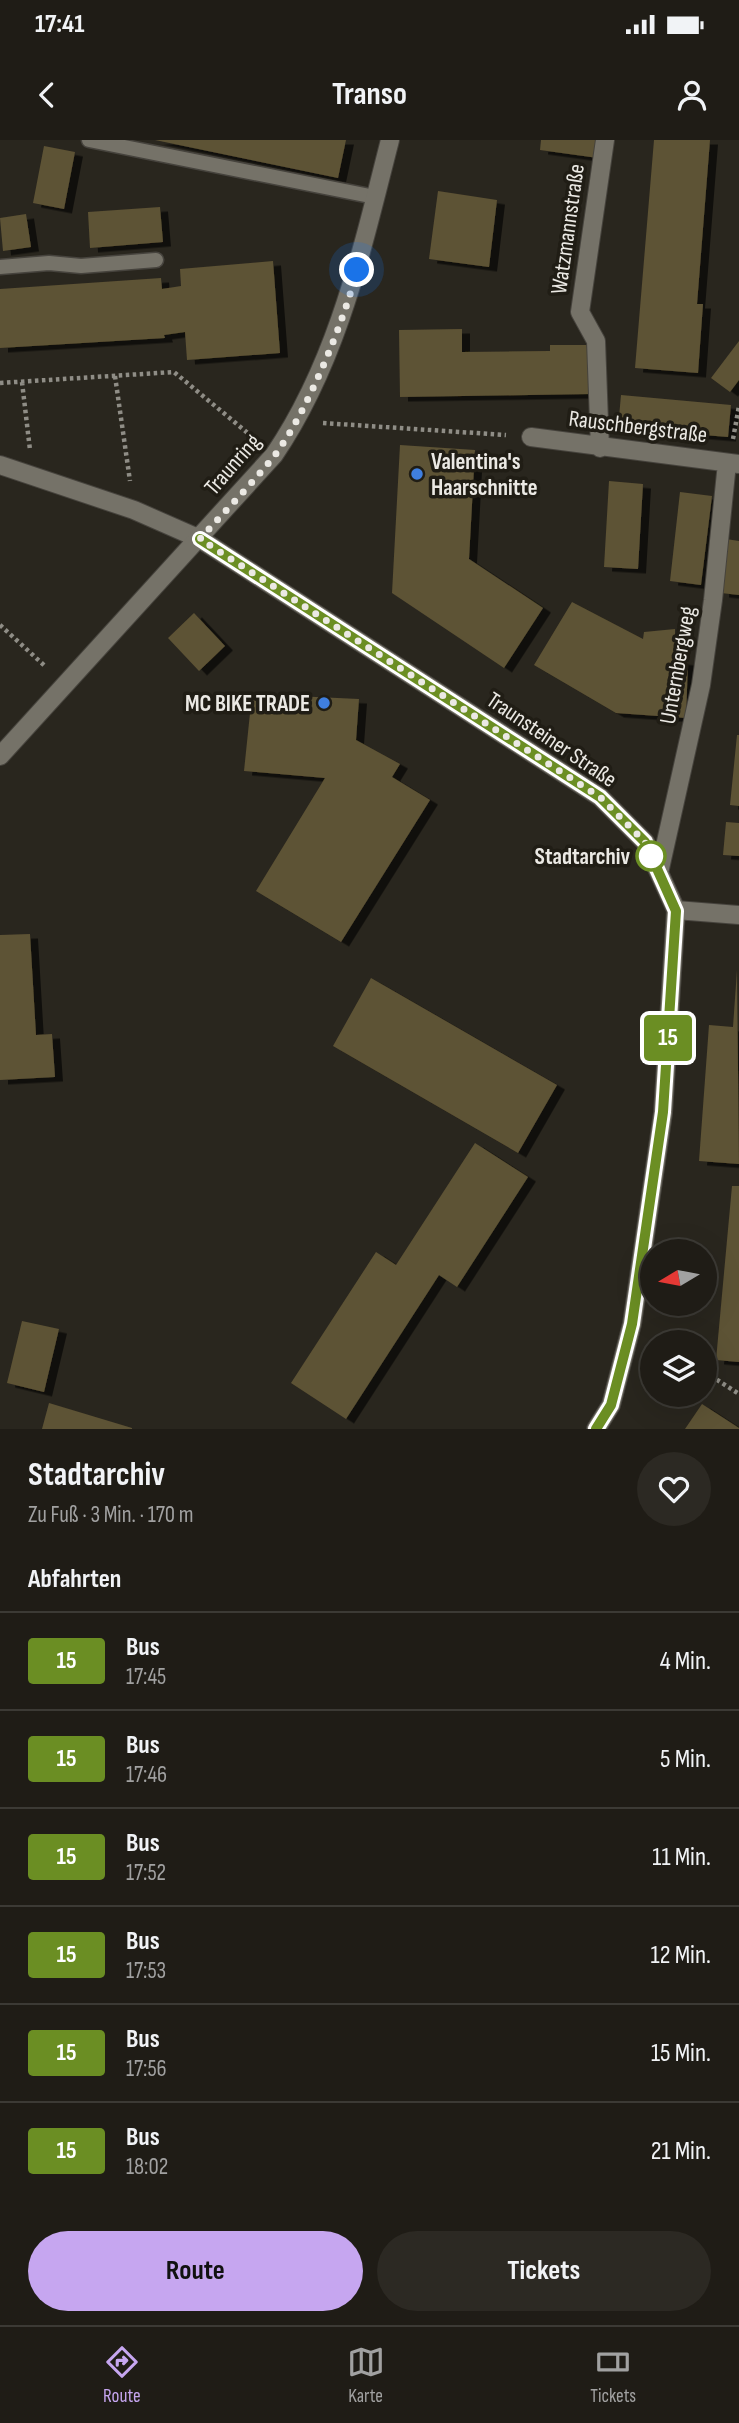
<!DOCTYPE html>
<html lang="de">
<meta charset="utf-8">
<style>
body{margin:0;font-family:"Sofia Sans Condensed",sans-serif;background:#2c2923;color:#f1f3f6;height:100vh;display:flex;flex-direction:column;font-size:26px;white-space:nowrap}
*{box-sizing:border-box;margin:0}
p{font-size:23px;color:#a1a1a1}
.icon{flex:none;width:38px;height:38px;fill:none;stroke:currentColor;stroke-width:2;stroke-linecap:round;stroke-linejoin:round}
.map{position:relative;height:1289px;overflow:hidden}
.drawer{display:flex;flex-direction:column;background:#1f1c16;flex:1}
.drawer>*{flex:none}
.badge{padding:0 14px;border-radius:5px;font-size:24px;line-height:46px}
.needle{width:46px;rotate:260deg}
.fabs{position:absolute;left:640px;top:1099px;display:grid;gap:14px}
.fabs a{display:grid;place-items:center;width:77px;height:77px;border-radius:50%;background:#1f1c16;box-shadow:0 7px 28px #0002,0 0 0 2px #3c3a35;font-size:35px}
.you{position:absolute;width:35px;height:35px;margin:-18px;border:5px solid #fff;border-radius:50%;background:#1a73e8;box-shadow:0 0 0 10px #1a73e833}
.map>.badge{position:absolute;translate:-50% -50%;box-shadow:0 0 0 4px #fff}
h2{padding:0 28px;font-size:26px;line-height:63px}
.round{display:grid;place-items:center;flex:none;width:74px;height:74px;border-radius:37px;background:#2c2923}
.headline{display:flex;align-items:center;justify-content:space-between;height:119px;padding:0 28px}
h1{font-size:33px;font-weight:700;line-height:52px}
.primary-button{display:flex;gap:14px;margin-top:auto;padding:14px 28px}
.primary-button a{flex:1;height:80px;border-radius:42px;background:#c6a6f0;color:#111;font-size:28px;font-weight:700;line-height:80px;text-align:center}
.primary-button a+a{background:#2c2923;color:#f1f3f6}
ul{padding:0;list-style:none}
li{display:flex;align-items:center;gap:21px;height:98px;padding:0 28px;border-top:2px solid #3c3a35}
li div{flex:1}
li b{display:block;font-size:26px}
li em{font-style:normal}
li .badge{min-width:77px;font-weight:700;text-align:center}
.status{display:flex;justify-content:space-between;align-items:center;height:49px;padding:0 35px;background:#1f1c16;direction:ltr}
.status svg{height:19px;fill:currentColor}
header{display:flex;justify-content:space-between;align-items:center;height:91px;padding:0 28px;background:#1f1c16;font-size:32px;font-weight:700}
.tabs{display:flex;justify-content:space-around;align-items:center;height:98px;border-top:2px solid #3c3a35;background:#1f1c16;font-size:19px;color:#a1a1a1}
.tabs a{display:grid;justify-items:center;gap:4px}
.tabs .selected{color:#c6a6f0}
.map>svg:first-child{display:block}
.building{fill:#5d5234;filter:url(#shadow)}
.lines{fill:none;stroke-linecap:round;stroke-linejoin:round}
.service-casing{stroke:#46433d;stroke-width:17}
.minor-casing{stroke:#46433d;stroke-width:20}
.tertiary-casing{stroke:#46433d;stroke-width:20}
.path{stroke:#8f8d86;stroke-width:4.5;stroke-dasharray:3.5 3.5;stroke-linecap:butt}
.service{stroke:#757268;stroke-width:14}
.minor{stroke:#757268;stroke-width:18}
.tertiary{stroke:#757268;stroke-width:18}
.line-casing{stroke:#fff;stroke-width:16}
.line{stroke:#6b8e23;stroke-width:10}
.walk{stroke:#ebe9e4;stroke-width:7;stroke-dasharray:0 12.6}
.shop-dot{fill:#3f7fe0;stroke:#201d15;stroke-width:2.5}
.stop-dot{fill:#fff;stroke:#6b8e23;stroke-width:3.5}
.labels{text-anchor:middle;stroke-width:7;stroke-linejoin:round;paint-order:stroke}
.street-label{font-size:23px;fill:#ebe9e4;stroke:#201d15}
.poi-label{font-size:23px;font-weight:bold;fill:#ebe9e4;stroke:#201d15;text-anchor:start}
.stop-label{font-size:23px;font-weight:bold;fill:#ebe9e4;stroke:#201d15;text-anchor:end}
</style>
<div class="status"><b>17:41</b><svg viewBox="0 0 49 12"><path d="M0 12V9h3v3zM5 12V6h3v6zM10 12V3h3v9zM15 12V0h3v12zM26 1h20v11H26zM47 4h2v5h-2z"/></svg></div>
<header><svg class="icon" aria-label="back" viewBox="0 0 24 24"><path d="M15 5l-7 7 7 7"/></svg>Transo<svg class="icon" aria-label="person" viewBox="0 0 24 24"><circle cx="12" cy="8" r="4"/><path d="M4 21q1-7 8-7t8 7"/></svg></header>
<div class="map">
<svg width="739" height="1289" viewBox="0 0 739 1289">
<defs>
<filter id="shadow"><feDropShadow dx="8" dy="4.5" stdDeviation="0" flood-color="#0009"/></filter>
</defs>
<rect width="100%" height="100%" fill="#29261e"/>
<path class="building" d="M155,0H346L338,38Z
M541,0H601L598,18L540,10Z
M654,0H710L697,164H703L698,233L635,228Z
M44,6L75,12L64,69L33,63Z
M438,51L497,60L489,127L429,119Z
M160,67L163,102L90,108L88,72Z
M26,74L31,107L3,111L0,78Z
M273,121L280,213L187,220L185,192L164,195L165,198L0,208V149L161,138L162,149L181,146L180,129Z
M462,189V212L550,211V205H590L591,254L400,257L399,190Z
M739,201V240L730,252L711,238Z
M621,255L731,265L728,297L618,288Z
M400,305L475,310L469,419L543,468L504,528L392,453Z
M609,341L643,344L638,429L604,427Z
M680,352L712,356L701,445L670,441Z
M726,399L739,401V455L721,453Z
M572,462L643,499L644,492L675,489V520L688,521L686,578L616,573L534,525Z
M194,473L225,506L199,531L168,498Z
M252,554L359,559L356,600L400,624L392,637L430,660L341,802L256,751L325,638L244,631Z
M737,595H739V666L730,665Z
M726,682L739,683V716L723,715Z
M30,794L36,895L52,894L55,937L0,940V795Z
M737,830L739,1024L699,1021L709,885L733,887Z
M371,838L557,945L518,1013L333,906Z
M475,1003L528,1037L457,1147L439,1135L346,1279L291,1243L376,1112L396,1125Z
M732,1046H739V1222L716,1220Z
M22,1181L59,1189L44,1252L7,1243Z
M49,1263L132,1288V1289H42Z
M702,1264L739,1288V1289H685Z"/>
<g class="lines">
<g class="service-casing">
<path id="service" d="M89,0L375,57
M0,127L49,123L81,126L156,120"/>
</g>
<g class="minor-casing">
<path id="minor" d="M531,297L739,324
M600,308L596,201L580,172L605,0
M0,325L134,370L200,399L600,657L645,702L676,770L663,973L632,1184L611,1265L596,1289
M659,733L701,545L713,460L727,323
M676,770L739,775"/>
</g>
<g class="tertiary-casing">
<path id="tertiary" d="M0,616L274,315C338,221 362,109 390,0"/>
</g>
<path class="path" d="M115,236L130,341
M22,242L30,310
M0,243L174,232L255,299
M323,283L506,295
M733,299L739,266
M0,485L46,527
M705,1232L739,1254"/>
<use href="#service" class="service"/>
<use href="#minor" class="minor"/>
<use href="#tertiary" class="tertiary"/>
</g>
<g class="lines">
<g class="line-casing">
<path id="line" d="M200,399L600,657L645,702L676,771L663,972L632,1184L611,1265L596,1289"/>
</g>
<use href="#line" class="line"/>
<path class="walk" d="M357,130C344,182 307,272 275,315C252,344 225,371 200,399L600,657L645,702L651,716"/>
</g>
<g class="shop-dot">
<circle cx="417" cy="334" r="7"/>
<circle cx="324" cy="563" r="7"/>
</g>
<circle class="stop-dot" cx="651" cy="716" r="14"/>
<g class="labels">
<g class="street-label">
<text transform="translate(567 89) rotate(-82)" y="8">Watzmannstraße</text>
<text transform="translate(638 286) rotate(7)" y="8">Rauschbergstraße</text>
<text transform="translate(232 324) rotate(-49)" y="8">Traunring</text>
<text transform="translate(677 525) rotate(-80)" y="8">Unternbergweg</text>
<text transform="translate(552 599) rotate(34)" y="8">Traunsteiner Straße</text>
</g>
<g class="poi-label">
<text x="431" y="329">Valentina's<tspan x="431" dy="26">Haarschnitte</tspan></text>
<text x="310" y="571" text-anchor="end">MC BIKE TRADE</text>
</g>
<g class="stop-label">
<text x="630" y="724">Stadtarchiv</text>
</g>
</g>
</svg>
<div class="fabs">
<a><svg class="needle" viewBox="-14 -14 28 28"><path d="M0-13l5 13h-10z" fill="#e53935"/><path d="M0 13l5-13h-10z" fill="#a1a1a1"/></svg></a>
<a><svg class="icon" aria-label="layers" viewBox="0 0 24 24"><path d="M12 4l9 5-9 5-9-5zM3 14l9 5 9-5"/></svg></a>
</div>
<div class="you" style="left:357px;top:130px"></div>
<b class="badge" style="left:668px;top:898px;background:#6b8e23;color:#fff">15</b>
</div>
<section class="drawer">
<div class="headline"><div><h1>Stadtarchiv</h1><p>Zu Fuß · 3 Min. · 170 m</p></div><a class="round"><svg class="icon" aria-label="heart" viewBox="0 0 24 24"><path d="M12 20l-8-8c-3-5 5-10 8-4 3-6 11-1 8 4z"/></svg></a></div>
<h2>Abfahrten</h2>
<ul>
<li><span class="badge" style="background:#6b8e23;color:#fff">15</span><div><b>Bus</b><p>17:45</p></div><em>4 Min.</em></li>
<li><span class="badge" style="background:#6b8e23;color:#fff">15</span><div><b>Bus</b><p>17:46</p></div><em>5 Min.</em></li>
<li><span class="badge" style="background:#6b8e23;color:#fff">15</span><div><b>Bus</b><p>17:52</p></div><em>11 Min.</em></li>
<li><span class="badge" style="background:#6b8e23;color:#fff">15</span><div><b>Bus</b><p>17:53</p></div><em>12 Min.</em></li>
<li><span class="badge" style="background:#6b8e23;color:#fff">15</span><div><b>Bus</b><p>17:56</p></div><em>15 Min.</em></li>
<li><span class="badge" style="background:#6b8e23;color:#fff">15</span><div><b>Bus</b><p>18:02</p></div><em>21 Min.</em></li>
</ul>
<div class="primary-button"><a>Route</a><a>Tickets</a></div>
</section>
<nav class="tabs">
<a class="selected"><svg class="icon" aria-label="directions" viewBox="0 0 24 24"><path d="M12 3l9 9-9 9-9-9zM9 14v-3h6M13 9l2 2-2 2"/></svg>Route</a>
<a><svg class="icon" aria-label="map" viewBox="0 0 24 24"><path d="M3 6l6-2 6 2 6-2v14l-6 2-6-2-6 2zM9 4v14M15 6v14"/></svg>Karte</a>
<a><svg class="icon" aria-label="tickets" viewBox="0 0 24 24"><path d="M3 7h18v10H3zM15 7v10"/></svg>Tickets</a>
</nav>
